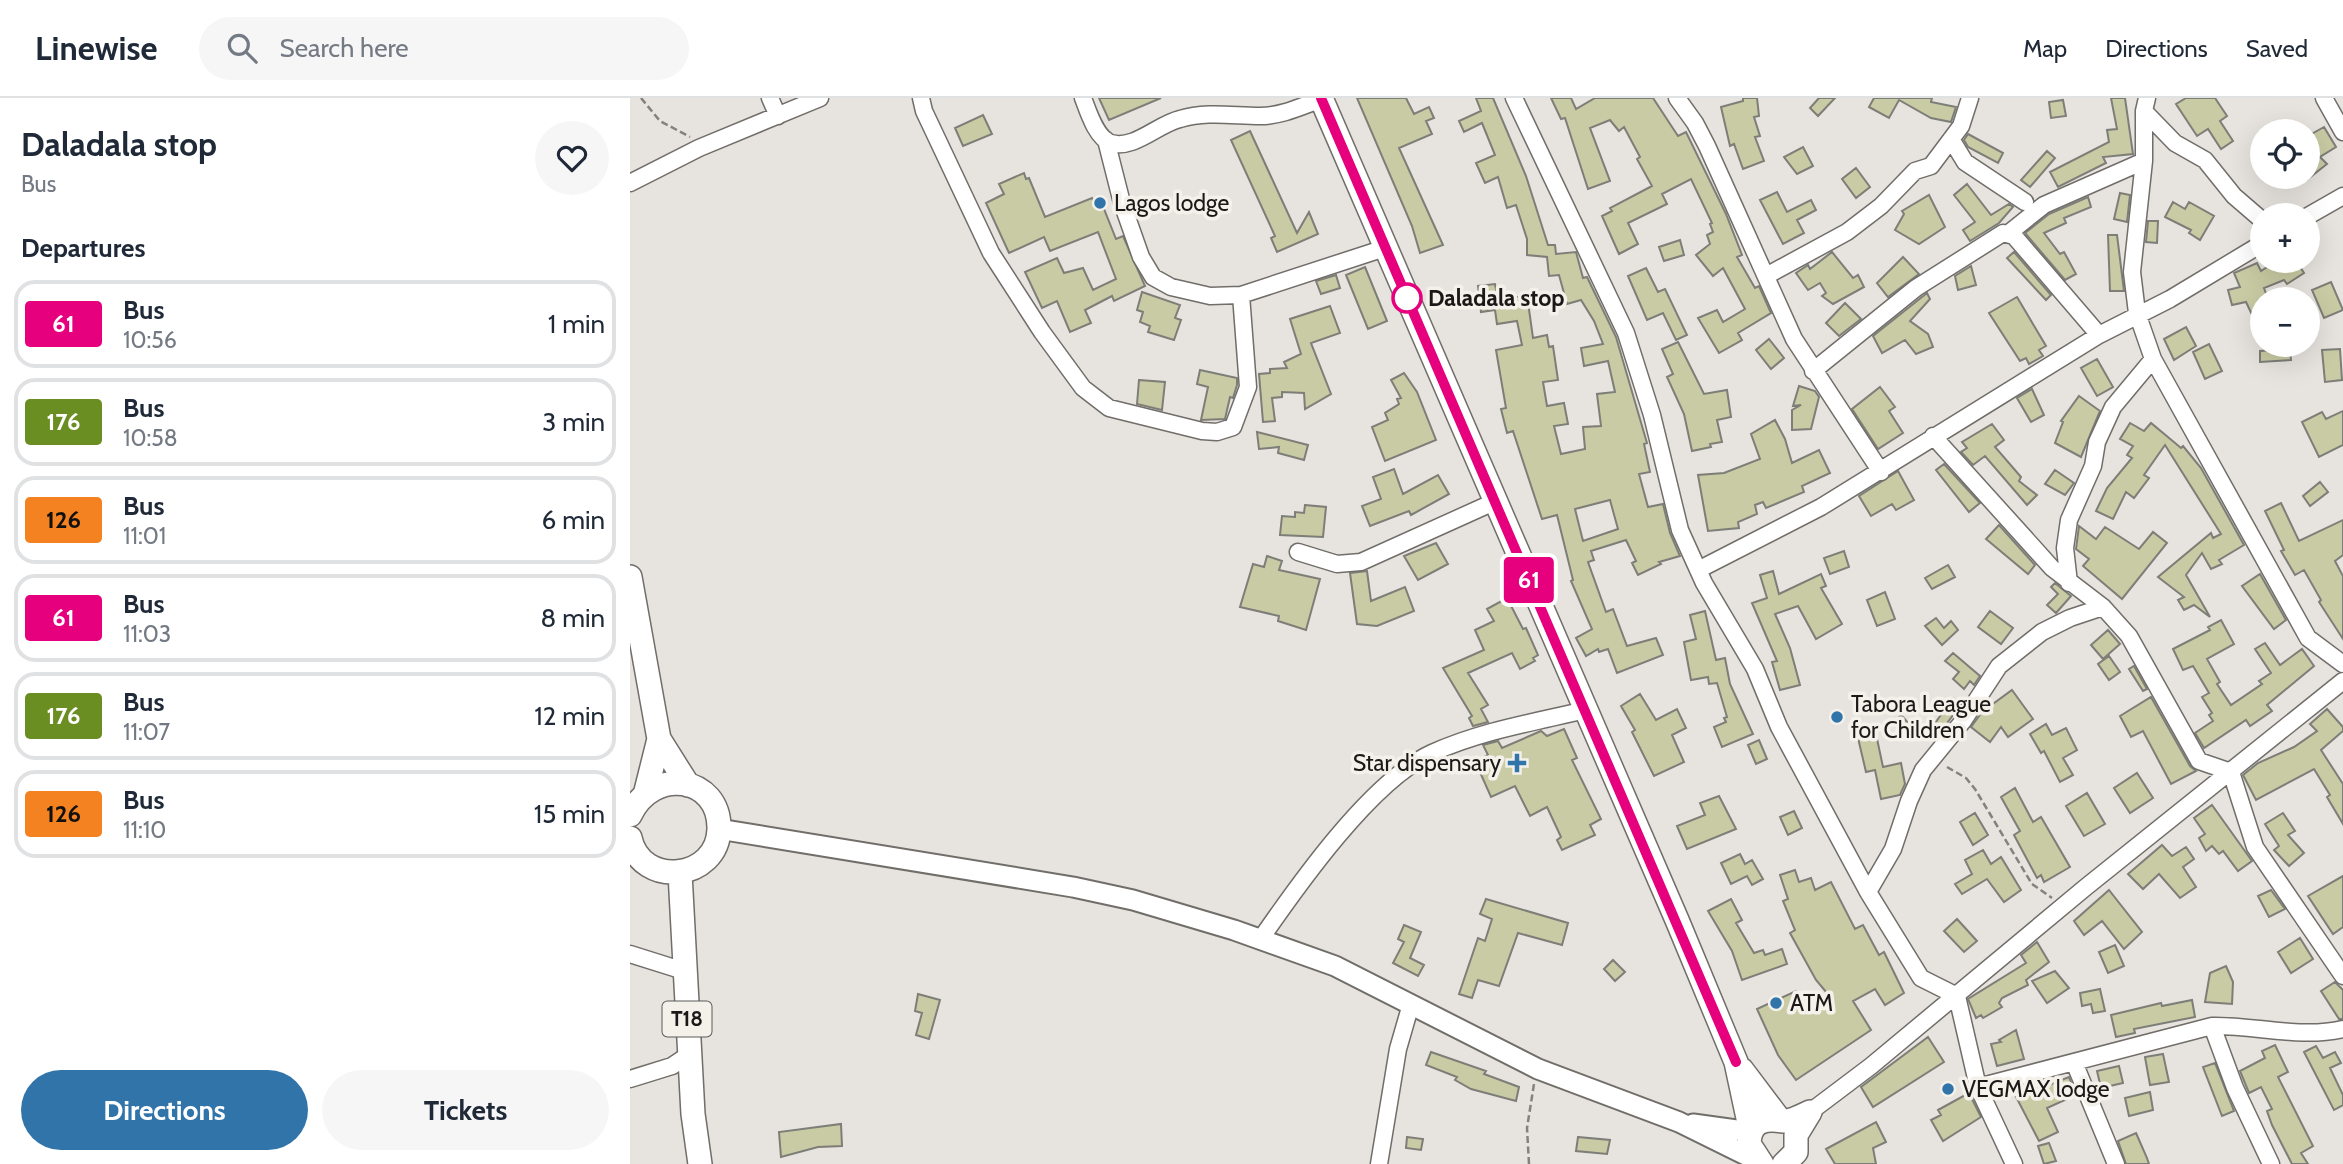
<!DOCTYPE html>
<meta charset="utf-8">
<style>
body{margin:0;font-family:Cabin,sans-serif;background:#f6f6f7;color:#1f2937;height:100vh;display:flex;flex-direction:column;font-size:26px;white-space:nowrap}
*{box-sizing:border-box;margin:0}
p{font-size:23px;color:#747a83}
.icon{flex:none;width:38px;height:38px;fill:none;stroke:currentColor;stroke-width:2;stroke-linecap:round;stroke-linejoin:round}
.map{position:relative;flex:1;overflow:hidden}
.panel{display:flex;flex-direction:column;background:#fff;width:630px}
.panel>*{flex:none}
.badge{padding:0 14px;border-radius:5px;font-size:24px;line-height:46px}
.fabs{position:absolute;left:1620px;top:21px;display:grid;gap:14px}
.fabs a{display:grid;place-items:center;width:70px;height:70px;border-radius:50%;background:#fff;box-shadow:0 7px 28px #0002;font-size:35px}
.map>.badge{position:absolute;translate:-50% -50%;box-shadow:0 0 0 4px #fff}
h2{padding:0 21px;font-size:26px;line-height:63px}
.round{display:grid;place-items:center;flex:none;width:74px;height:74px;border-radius:37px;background:#f6f6f7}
.headline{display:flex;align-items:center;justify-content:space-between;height:119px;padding:0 21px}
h1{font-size:33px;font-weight:700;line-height:52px}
.primary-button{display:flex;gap:14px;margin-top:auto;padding:14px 21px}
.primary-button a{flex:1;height:80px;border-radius:42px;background:#3074a9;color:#fff;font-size:28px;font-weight:700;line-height:80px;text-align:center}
.primary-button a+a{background:#f6f6f7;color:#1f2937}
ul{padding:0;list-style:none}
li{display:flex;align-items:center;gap:21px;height:88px;margin:0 14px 10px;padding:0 7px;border:4px solid #e0e1e3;border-radius:21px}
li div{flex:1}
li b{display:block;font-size:26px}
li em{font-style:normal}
li .badge{min-width:77px;font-weight:700;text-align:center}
header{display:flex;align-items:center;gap:42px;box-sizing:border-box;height:98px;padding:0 35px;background:#fff;border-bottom:2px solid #e0e1e3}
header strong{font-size:33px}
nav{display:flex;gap:38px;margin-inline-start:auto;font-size:24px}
.search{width:490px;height:63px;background:#f6f6f7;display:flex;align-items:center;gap:18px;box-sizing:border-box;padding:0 24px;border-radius:38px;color:#747a83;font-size:26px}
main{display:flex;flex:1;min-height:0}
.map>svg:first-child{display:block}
.building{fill:#c8cba3;stroke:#7d7e78;stroke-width:2;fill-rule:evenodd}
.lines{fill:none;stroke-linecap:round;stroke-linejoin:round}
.minor-casing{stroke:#716d69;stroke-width:19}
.major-casing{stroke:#716d69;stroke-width:23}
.highway-casing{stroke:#716d69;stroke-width:26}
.path{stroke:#84827e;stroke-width:2.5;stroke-dasharray:7 3.5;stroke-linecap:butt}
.minor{stroke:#fff;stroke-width:16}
.major{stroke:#fff;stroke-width:19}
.highway{stroke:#fff;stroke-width:23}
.line-casing{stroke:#fff;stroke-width:16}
.line{stroke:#e6007e;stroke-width:10}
.poi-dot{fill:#3074a9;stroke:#f4f1eb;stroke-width:2.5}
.stop-dot{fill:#fff;stroke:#e6007e;stroke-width:3.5}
.labels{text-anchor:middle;stroke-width:7;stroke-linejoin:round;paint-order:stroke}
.shield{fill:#f4f1eb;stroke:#5b5a57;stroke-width:2}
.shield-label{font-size:21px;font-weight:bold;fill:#1a1917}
.poi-label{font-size:23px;fill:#1a1917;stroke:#f4f1eb;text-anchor:start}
.stop-label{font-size:23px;font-weight:bold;fill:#1a1917;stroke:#f4f1eb;text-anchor:start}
</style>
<header>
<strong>Linewise</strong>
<div class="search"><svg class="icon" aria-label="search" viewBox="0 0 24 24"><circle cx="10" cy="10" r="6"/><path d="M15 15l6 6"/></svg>Search here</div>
<nav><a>Map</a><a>Directions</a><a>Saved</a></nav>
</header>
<main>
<section class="panel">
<div class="headline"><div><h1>Daladala stop</h1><p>Bus</p></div><a class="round"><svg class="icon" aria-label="heart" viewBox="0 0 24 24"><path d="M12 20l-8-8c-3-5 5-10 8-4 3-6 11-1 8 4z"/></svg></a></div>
<h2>Departures</h2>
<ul>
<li><span class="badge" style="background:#e6007e;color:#fff">61</span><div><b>Bus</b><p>10:56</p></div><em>1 min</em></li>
<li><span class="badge" style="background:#6b8e23;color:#fff">176</span><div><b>Bus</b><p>10:58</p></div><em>3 min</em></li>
<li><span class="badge" style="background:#f58220;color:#111">126</span><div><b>Bus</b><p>11:01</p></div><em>6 min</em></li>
<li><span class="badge" style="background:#e6007e;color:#fff">61</span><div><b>Bus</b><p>11:03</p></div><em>8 min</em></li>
<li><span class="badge" style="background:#6b8e23;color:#fff">176</span><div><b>Bus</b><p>11:07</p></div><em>12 min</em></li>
<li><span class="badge" style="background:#f58220;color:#111">126</span><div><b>Bus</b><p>11:10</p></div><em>15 min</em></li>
</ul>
<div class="primary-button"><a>Directions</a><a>Tickets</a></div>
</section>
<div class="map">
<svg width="1713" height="1066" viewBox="0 0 1713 1066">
<rect width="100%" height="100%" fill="#e7e3de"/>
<path class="building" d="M469,0H531L479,22Z
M727,0H776L784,16L799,9L804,20L796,23L802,36L769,50L813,147L790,155L782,128Z
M846,0H863L896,78L918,147H925L926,156L946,154L953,180L957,179L986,239L1017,345L1014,346L1020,374L1009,376L1018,409L1033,406L1040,435L1050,458L1029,464L1031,466L1008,477L1002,465L1006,463L996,442L961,453L964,462L958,464L976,514L983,511L997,548L1026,540L1033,557L987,575L978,551L969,554L968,551L956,558L946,540L962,531L941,483L943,482L927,417L912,421L883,333L877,335L871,311L876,310L866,252L892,247L887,223L867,226L865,212L851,214L848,188L865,186L868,203L897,197L903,240L917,237L919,249L923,248L928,282L913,284L917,308L934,305L938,326L924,328L931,356L955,351L953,329L971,328L967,296L985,294L978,263L954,268L951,250L973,246L964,223L951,202L937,206L929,177L919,178L917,159L897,157V141L886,107L877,110L868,79L855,85L846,65L865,57L852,25L834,34L829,23L851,13ZM980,402L988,431L953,443L945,411Z
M921,0H941L946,11L965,0H1023L1048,38L1056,34L1096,116L1112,157L1107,159L1125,190L1129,188L1141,215L1108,235L1112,242L1089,255L1068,220L1087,212L1093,224L1115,211L1093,170L1083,178L1066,157L1080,146L1077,137L1083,134L1080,126L1082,125L1061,81L1032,96L1037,106L998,125L1008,146L989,156L972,118L982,113L980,110L1022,88L1007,61L1010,59L994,29L989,33L980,22L960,30L980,83L958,91L935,20L931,21Z
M1113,0H1127L1129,18L1124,19L1130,38L1125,39L1134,63L1113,71L1104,46L1100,48L1091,9L1113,3Z
M1189,0H1205L1188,18L1180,10Z
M1244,0H1302L1301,4L1326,9L1321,24L1301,20L1269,2L1259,20L1239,9Z
M1481,0H1495L1503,56L1473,59L1476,65L1428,89L1420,74L1479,44L1477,32L1487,31Z
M1556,0H1585L1597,18L1590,23L1603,43L1591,51L1578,31L1567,38L1546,6Z
M1433,2L1436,18L1421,20L1419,4Z
M353,17L362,36L333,48L325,30Z
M1694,29L1706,49L1690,59L1697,66L1678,81V38Z
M620,33L667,135L679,114L688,136L647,154L641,140L645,138L601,42Z
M1338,36L1373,55L1368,65L1338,49L1334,42Z
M1173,49L1183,68L1167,76L1154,59Z
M1417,53L1425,60L1400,89L1391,82Z
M1226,70L1240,89L1226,100L1212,81Z
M394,75L396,81L399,80L415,119L462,100L466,109L472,106L486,141L493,138L515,188L484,203L482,198L455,212L461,225L440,234L427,203L412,210L395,174L427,160L434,175L453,170L463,192L486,181L468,134L420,153L414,139L379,155L356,105L374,96L369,86Z
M1337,86L1361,117L1379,106L1383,109L1369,125L1340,143L1333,132L1345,124L1324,97Z
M1147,94L1157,114L1181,102L1186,112L1167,122L1174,135L1153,146L1130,102Z
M1490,95L1500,97L1497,124L1484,121Z
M1299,97L1315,129L1289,146L1265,132L1274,116L1272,113Z
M1458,99L1461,109L1434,120L1436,125L1414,135L1430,156L1434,154L1446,176L1435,182L1395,135L1419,116Z
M1543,104L1555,111L1559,104L1584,118L1570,142L1559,135L1561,132L1535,119Z
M1518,123H1528L1527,145L1516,144Z
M1478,137H1487L1494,193H1480Z
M1050,142L1054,157L1034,163L1029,149Z
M1202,154L1223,180L1228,177L1234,189L1203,206L1192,198L1196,195L1190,185L1178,192L1166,175L1178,167L1180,171Z
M1384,154L1421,197L1416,202L1377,160Z
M1273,159L1289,176L1258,199L1247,185Z
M1646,163H1666L1674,175L1657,186L1654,182L1634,190L1638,201H1633V240L1616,204L1602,207L1598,192L1610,189L1604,175L1627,165L1631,173Z
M1341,168L1346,187L1328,192L1325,178Z
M735,169L757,223L738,231L716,177Z
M1016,170L1028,194L1035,191L1057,237L1046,242L1033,215L1017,222L998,178Z
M706,177L710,190L691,196L686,183Z
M1701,184L1713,212L1694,220L1682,192Z
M512,194L550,207L545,220L551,222L544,242L518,234L520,228L510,224L513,214L507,212Z
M1297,195L1300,201L1280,223L1298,236L1303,249L1286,256L1275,242L1252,255L1243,238Z
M1387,199L1416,248L1409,252L1413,258L1399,266L1396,260L1390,263L1359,215Z
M1215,205L1231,221L1209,238L1196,225Z
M700,208L710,235L681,245L701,296L675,311L674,295L652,294V299L642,300L645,323L633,324L629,276L640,275V271L657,270L654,264L671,256L660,221Z
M1556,229L1566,248L1544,262L1534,241Z
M1139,241L1154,260L1141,271L1126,252Z
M1048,244L1074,296L1097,292L1101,319L1087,322L1092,344L1080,346L1081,349L1062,353L1054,316L1037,279L1043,276L1032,251Z
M1579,246L1592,273L1575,281L1563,254Z
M1660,251L1661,262L1630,264V253Z
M1710,251L1712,282L1695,284L1692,252Z
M1467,261L1483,289L1467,298L1451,270Z
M570,272L607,280V287L603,300L600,299L595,321L571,322L578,289L567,286Z
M774,275L787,294L806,342L755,363L742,329L758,322L755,315L769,306L767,301L771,300L761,282Z
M509,282L535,284L532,312L507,306Z
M1169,288L1185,293L1189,299L1181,331L1162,332V312L1171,307L1163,308Z
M1250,289L1265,309L1259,313L1273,335L1248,351L1222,311Z
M1402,291L1414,317L1401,324L1387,300Z
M1449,298L1470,313L1451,359L1425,345L1433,324L1431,323Z
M1713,313V347L1689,359L1672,324L1692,314L1696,321Z
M1145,322L1155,341L1162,365L1189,352L1200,375L1172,388L1174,394L1136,410L1133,404L1125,407L1127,416L1108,424L1109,430L1078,433L1068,377L1094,375L1130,361L1121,336Z
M1500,325L1514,333L1521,325L1551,350L1553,348L1571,370L1614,447L1589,462L1592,466L1581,471L1572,455L1556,477L1580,519L1564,507L1554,512L1548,502L1554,499L1528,479L1581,435L1583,440L1591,436L1535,347L1514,377L1519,380L1504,400L1496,394L1483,421L1466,413L1477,390L1502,360L1497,357L1503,348L1490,341Z
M1362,326L1374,342L1365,349L1391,379L1389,383L1407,397L1397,407L1355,358L1343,367L1331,354L1337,350L1332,344Z
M627,334L678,347L674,362L648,355L649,349L629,351Z
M1314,366L1350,405L1339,414L1306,372Z
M764,371L773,396L808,377L819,396L781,417L779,413L740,428L732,408L751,401L743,379Z
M1425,372L1444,385L1435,397L1415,386Z
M1268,373L1284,402L1266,412L1262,406L1241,418L1229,398Z
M1690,384L1698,394L1680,408L1673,398Z
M1651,405L1669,443L1713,422V457L1705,463L1713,478V541L1689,504L1691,502L1674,472L1665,477L1651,453L1654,452L1635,413Z
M675,407L696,409L693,439L650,437L652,418L665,419V414L674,415Z
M1369,427L1405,467L1398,476L1356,441Z
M1449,428L1466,441L1475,429L1509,451L1523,434L1537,445L1492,501L1453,468L1459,461L1446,451Z
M806,445L818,466L788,482L774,458Z
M1214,453L1219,469L1200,476L1194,460Z
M637,458L652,463L649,472L690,481L676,532L648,523L649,518L610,509L623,466L634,469Z
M1318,467L1325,479L1302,491L1295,480Z
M737,473L741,503L775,489L784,513L747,528L727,526L720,475Z
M1143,473L1149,496L1191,476L1196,488L1191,490L1212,526L1186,541L1168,508L1145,516L1160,550L1170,587L1150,592L1142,564L1147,563L1122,505L1137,500L1130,477Z
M1630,476L1656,522L1644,531L1612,488Z
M1425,485L1441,498L1426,515L1417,507L1428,496L1421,489Z
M1255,494L1265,521L1247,528L1237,502Z
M877,500L893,531L896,530L908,557L903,560L905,563L890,571L882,555L838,575L858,607L851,611L858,624L843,628L839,620L842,618L813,570L854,552L845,532L864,523L857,511Z
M1075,513L1086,562L1095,560L1100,586L1123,636L1092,649L1084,629L1096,624L1094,620L1097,619L1087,585L1079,586L1078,579L1061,582L1054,544L1066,541L1060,517Z
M1360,513L1383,530L1371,546L1348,529Z
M1306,520L1314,530L1321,523L1328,532L1312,547L1295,528Z
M1591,522L1604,546L1577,561L1590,584L1587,586L1601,607L1632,586L1629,583L1641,575L1625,551L1635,545L1650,567L1672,551L1684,568L1637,607L1642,613L1620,628L1616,622L1574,650L1565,635L1583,623L1579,617L1582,615L1572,599L1579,595L1563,568L1553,572L1543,551L1580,532L1578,529Z
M1478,532L1490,546L1473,561L1461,547Z
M1323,555L1350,578L1344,587L1340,583L1334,591L1323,581L1329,574L1315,563Z
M1479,558L1490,574L1479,582L1468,566Z
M1504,568L1517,591L1513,593L1499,571Z
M1382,592L1403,621L1378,639L1371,629L1360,644L1341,629L1352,614Z
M1010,596L1026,622L1047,611L1056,630L1042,637L1054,664L1024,678L1002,634L1005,632L991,608Z
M1521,599L1560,668L1566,673L1541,686L1513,633L1501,639L1490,618Z
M1323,600L1332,605L1306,640L1298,635Z
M1697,611L1713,629V633L1691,652L1713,686V726L1697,699L1700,697L1684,671L1626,702L1613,677L1628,665L1664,649L1687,633L1680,626Z
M1271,617L1280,627L1272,635L1263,625Z
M1416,626L1422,637L1436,630L1447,652L1433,660L1443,677L1430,684L1414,653L1411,655L1400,636Z
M934,631L947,660L942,662L971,721L960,727L965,737L932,752L927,742L931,739L917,709L900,718L885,688L861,699L845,663L858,657L853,647L868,643L872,650L911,633L917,638Z
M1246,636L1253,669L1271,665L1275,686L1270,697L1251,701L1245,672L1236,674L1228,640Z
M1129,642L1137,661L1126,666L1118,647Z
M1507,675L1523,700L1500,715L1484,690Z
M1385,690L1403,724L1411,719L1440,769L1414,784L1411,777L1407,780L1384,737L1390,733L1371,699Z
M1457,695L1475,726L1454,738L1436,708Z
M1089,698L1106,731L1057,751L1047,728L1075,717L1070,705Z
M1582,707L1622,763L1608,773L1593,753L1589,756L1582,748L1576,753L1569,740L1575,736L1564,720Z
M1164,713L1172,730L1158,737L1150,719Z
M1345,715L1358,737L1343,747L1330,724Z
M1653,715L1665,733L1658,737L1674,755L1659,768L1644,752L1649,748L1635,726Z
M1532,747L1542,758L1556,749L1564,761L1553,769L1566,789L1550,800L1529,776L1513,791L1498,776Z
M1353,752L1361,766L1371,759L1391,792L1374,804L1357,781L1332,796L1325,786L1342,776L1335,762Z
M1110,756L1115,766L1122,762L1133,781L1122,787L1117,778L1101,786L1091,765Z
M1165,772L1169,784L1181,780L1185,792L1201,784L1225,831L1233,827L1249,857L1254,854L1274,895L1255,907L1245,891L1223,903L1241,932L1166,982L1148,957L1127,911L1166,893L1174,914L1202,901L1186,882L1160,835L1165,832L1153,803L1158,801L1150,777Z
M1713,778V829L1703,836L1678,798Z
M1479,792L1512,834L1494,851L1472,823L1454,837L1444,823Z
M1641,792L1655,811L1639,819L1628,798Z
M856,801L938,825L932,847L888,835L869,888L848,882L842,900L829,896L848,840L855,843L862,821L850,816Z
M1101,801L1112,822L1106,825L1124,855L1133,852L1135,857L1152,851L1157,866L1112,882L1102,853L1078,813Z
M1327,821L1347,843L1334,854L1314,833Z
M774,827L791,834L780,860L794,867L788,878L763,865L774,844L768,841Z
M1670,840L1683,861L1661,875L1648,854Z
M1407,844L1419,864L1396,882L1398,887L1372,900L1369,905L1372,909L1353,920L1351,917L1346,920L1338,901L1396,865L1391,857Z
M1485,847L1494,868L1478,875L1469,854Z
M983,862L995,874L985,883L974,871Z
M1596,868L1603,884L1602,906L1575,904L1580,875Z
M1425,873L1439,890L1417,905L1402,883Z
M1705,884L1713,892V921H1709L1691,893Z
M1470,891L1475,913L1463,915L1461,906L1452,908L1450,895Z
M288,896L310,902L299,941L286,937L292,915L285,913Z
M1562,902L1565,919L1504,931L1505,935L1486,939L1481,917L1531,905L1532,908Z
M1386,932L1394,961L1367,968L1361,946L1371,944L1369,942Z
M1298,939L1314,964L1243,1009L1231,989Z
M1645,947L1658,974L1648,979L1683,1048L1671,1055L1678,1066H1662L1642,1027L1637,1013L1642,1011L1631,989L1619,995L1610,973L1635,960L1632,953Z
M1686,948L1693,960L1705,954L1711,965L1700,970L1713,997V1007L1704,1012L1674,954Z
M801,954L856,973L854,976L889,989L886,1003L841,991L825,982L827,979L796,967Z
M1533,956L1539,984L1520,987L1515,959Z
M1585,965L1604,1013L1592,1018L1573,969Z
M1489,968L1493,985L1471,990L1467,973Z
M1439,979L1446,997L1417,1010L1428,1034L1409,1043L1383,993L1417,982L1419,987Z
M1520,994L1523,1012L1499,1018L1495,1000Z
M1339,995L1351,1019L1313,1043L1301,1022L1311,1017L1308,1012Z
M1246,1024L1256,1044L1243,1050L1246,1066H1205L1196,1051Z
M211,1026L212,1048L188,1049L151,1059L149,1034Z
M1506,1035L1517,1060L1519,1066H1496L1488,1043Z
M777,1039L793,1041L791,1052L776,1050Z
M948,1039L980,1042L977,1056L946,1053Z
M1419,1045L1426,1063L1414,1066L1408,1048Z"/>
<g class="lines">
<g class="minor-casing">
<path id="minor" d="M140,0L148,18
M291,0L294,13L361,155L412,234L453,290L479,310L572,333L587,334L603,329L618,289L611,197
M453,0C458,13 466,40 481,45C504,52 528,26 550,21C577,13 603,18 630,18C652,18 672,8 692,1
M884,0L996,235L1022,317L1050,432L1074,485L1125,571L1149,629L1238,794L1291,880L1327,898L1348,989L1384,1066
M1047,0L1065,25L1077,48L1164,241L1251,374
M1517,0L1514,13V63L1502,174L1507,215L1523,261L1678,540L1713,566
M1694,0L1713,34
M1514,13L1545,45L1575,62L1604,98L1633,123
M1321,41L1335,64L1395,104
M476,42L492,105L511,159L523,179L541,189L580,198L611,197L755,150
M0,85L69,50L190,0
M1678,118L1713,98
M1379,135L1414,107L1514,63
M1136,178L1217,134L1251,108L1285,73L1301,68L1331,28L1340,0
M1183,273L1286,190L1373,135L1384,138L1469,237
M1303,338L1422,470L1473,509L1499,538L1569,663L1601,674L1625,749L1713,878
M668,454L707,466L731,464L864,404
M1068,472L1191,409L1469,237L1540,201L1633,145
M1439,485L1435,450L1439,422L1463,368L1467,344L1483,309L1523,261
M1238,794L1263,751L1279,703L1293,672L1333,623L1369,568L1412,534L1440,520L1473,509
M630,842C668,787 741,683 802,655C850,633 905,624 956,612
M0,856L54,873
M1582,928L1605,990L1641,1066
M1444,964L1486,1066
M0,981L42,968L60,956
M1348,989L1582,928C1625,927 1670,941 1713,931
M1180,1014L1241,968L1456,789L1713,583
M749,1066L768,951L781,906"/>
</g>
<g class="major-casing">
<path id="major" d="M89,731L443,789L503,802L604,832L705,868L908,971L1049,1024L1128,1063
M1063,1026L1121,1034"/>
</g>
<g class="highway-casing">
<path id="highway" d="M691,0L1047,822L1106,964L1121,1034
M0,479L29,641L58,687
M16,693L29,641
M0,717C23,668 90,678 89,731C88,782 11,791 0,740
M50,775L63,1016L70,1066
M1112,972L1149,1021
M1132,1066L1119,1046C1120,1023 1134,1020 1153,1023C1161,1024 1173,1017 1180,1014L1166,1037V1054L1154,1066"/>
</g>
<path class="path" d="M11,0L30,23L60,39
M1317,669L1336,680L1345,691L1402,786L1422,800
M899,1066L897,1030L904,986"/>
<use href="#minor" class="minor"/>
<use href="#major" class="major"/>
<use href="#highway" class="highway"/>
</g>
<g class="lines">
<g class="line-casing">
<path id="line" d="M691,0L1106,964"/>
</g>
<use href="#line" class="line"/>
</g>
<g class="poi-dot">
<circle cx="470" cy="105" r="7"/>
<circle cx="1207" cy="619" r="7"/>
<path d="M883.5 654.5h7v7h7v7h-7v7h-7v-7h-7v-7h7z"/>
<circle cx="1146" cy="905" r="7"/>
<circle cx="1318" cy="991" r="7"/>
</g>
<circle class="stop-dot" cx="777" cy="200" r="14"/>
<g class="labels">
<rect class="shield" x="32.5" y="903.5" width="49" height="35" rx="5"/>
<g class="shield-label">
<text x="57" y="928">T18</text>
</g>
<g class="poi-label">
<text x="484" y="113">Lagos lodge</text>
<text x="1221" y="614">Tabora League<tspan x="1221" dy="26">for Children</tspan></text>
<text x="871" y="673" text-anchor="end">Star dispensary</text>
<text x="1160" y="913">ATM</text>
<text x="1332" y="999">VEGMAX lodge</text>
</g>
<g class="stop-label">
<text x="798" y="208">Daladala stop</text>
</g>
</g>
</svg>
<div class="fabs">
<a><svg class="icon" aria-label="locate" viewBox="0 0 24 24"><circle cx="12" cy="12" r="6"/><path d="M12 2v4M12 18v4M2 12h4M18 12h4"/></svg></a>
<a>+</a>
<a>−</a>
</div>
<b class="badge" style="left:899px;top:482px;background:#e6007e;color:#fff">61</b>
</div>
</main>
